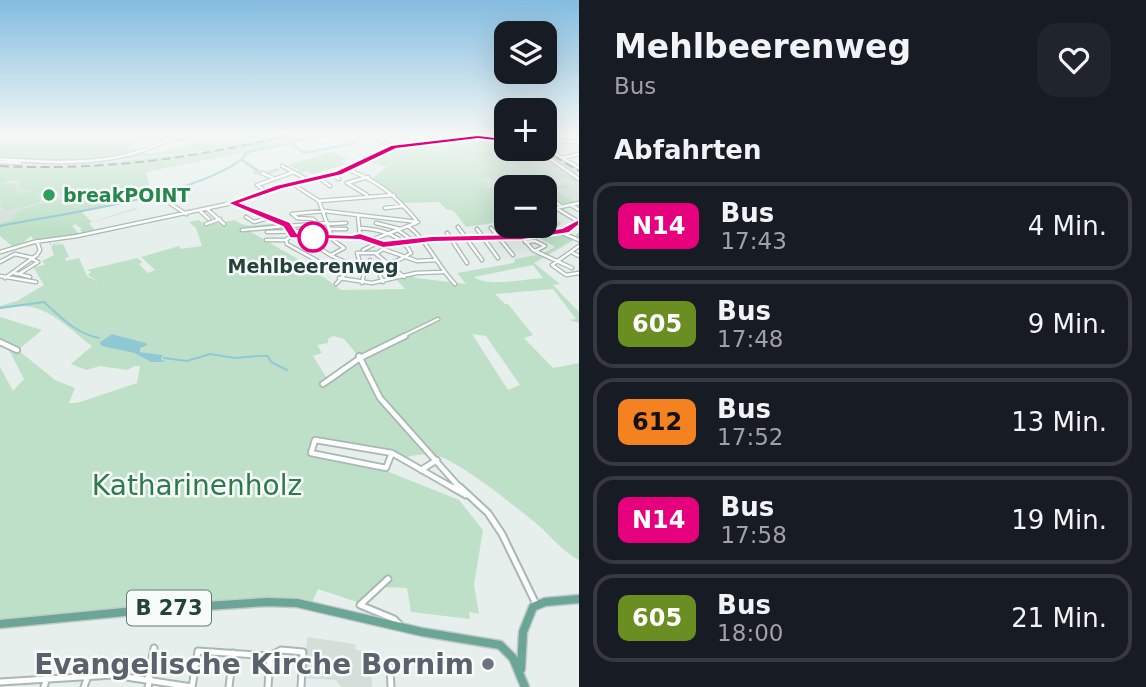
<!DOCTYPE html>
<html lang="de">
<meta charset="utf-8">
<style>
body{margin:0;font-family:"DejaVu Sans",sans-serif;background:#20242c;color:#f1f3f6;height:100vh;display:flex;flex-direction:column;font-size:26px;white-space:nowrap}
*{box-sizing:border-box;margin:0}
p{font-size:23px;color:#9ea1a6}
.icon{flex:none;width:38px;height:38px;fill:none;stroke:currentColor;stroke-width:2;stroke-linecap:round;stroke-linejoin:round}
.map{position:relative;flex:1;overflow:hidden}
.details{display:flex;flex-direction:column;background:#171b24;width:567px}
.details>*{flex:none}
.badge{padding:0 14px;border-radius:10px;font-size:24px;line-height:46px}
.fabs{position:absolute;left:494px;top:21px;display:grid;gap:14px}
.fabs a{display:grid;place-items:center;width:63px;height:63px;border-radius:14px;background:#171b24;box-shadow:0 7px 28px #0002;font-size:35px}
.map>.badge{position:absolute;translate:-50% -50%;box-shadow:0 0 0 4px #fff}
h2{padding:0 35px;font-size:26px;line-height:63px}
.round{display:grid;place-items:center;flex:none;width:74px;height:74px;border-radius:21px;background:#20242c}
.head{display:flex;align-items:center;justify-content:space-between;height:119px;padding:0 35px}
h1{font-size:33px;font-weight:800;line-height:52px}
ul{padding:0;list-style:none}
li{display:flex;align-items:center;gap:21px;height:88px;margin:0 14px 10px;padding:0 21px;border:4px solid #363941;border-radius:21px}
li div{flex:1}
li b{display:block;font-size:26px}
li em{font-style:normal}
li .badge{min-width:77px;font-weight:700;text-align:center}
main{display:flex;flex:1;min-height:0}
.map>svg:first-child{display:block}
.built{fill:#d4dfda}
.green{fill:#bfe0c8;fill-rule:evenodd}
.water{fill:#8ec9d4}
.lines{fill:none;stroke-linecap:round;stroke-linejoin:round}
.stream{stroke:#8ec9d4;stroke-width:2}
.minor-far2-casing{stroke:#a8b8b2;stroke-width:5}
.minor-far1-casing{stroke:#a8b8b2;stroke-width:8}
.minor-casing{stroke:#a8b8b2;stroke-width:9}
.major-casing{stroke:#c2cac8;stroke-width:11}
.minor-far2{stroke:#fff;stroke-width:2.5}
.minor-far1{stroke:#fff;stroke-width:4.5}
.minor{stroke:#fff;stroke-width:5}
.major{stroke:#6aa596;stroke-width:8}
.rail{stroke:#5f7d75;stroke-width:2;stroke-dasharray:9 4.5;stroke-linecap:butt}
.line{fill:#e6007e;stroke:#fff;stroke-width:2}
.leisure-dot{fill:#2e9e5b;stroke:#f7fbf9;stroke-width:2.5}
.stop-dot{fill:#fff;stroke:#e6007e;stroke-width:3.5}
.worship-dot{fill:#6b7280;stroke:#f7fbf9;stroke-width:2.5}
.labels{text-anchor:middle;stroke-width:5;stroke-linejoin:round;paint-order:stroke}
.far-leisure-label{font-size:19px;font-weight:bold;fill:#27864d;stroke:#f7fbf9;text-anchor:start}
.far-stop-label{font-size:19px;font-weight:bold;fill:#24423a;stroke:#f7fbf9}
.shield{fill:#f7fbf9;stroke:#637a73;stroke-width:2}
.shield-label{font-size:21px;font-weight:bold;fill:#24423a}
.near-park-label{font-size:28px;fill:#2d7a4b;stroke:#f7fbf9}
.near-worship-label{font-size:28px;font-weight:bold;fill:#5b616d;stroke:#f7fbf9;text-anchor:end}
</style>
<main>
<div class="map">
<svg width="579" height="687" viewBox="0 0 579 687">
<rect width="100%" height="100%" fill="#e6efeb"/>
<path class="built" d="M263,135H266L240,145L289,135L229,149L150,160L147,169L0,198V184L108,166L10,168L0,167V158L74,164L118,161L209,151Z
M543,154L579,180V203L570,205L544,190V187H506V195L491,197L454,170L497,155L512,162Z
M57,190L64,198L18,210L13,219L0,223V201Z
M307,637L355,644L356,650L371,651L372,687H342L335,680L304,678Z"/>
<path class="green" d="M0,135H263L248,142L266,135H335L292,144L304,153L317,152C301,153 296,145 285,145C273,145 250,149 243,159L263,172L277,168L281,170L267,175L253,174L254,169L240,161C224,181 112,204 82,212L92,222L136,208L137,209L89,223L95,231L84,234L80,230L82,229L75,224L72,226L80,235L34,241L31,236L24,242H32L0,251L12,246L0,236V223L13,219L18,210L63,198L57,190L51,191L55,197L47,199L43,193L35,194L42,197L39,203L0,212L6,209L0,207L3,201H0V185L13,183L19,194L36,190L21,189L18,180L0,184V167H83L224,149L74,164L0,158ZM149,140L161,143L191,142L186,147C159,148 157,162 128,146ZM241,153L244,154C225,182 152,194 118,202L114,198L134,188L149,185L146,172Z
M481,135H490L491,137L492,135H506V138L500,139L506,140V149L525,151L524,149H541L579,172L574,174L569,172L570,174H567L544,158L507,165L518,172L515,169L519,168L514,165L538,162L531,164L537,168L528,163L533,168L516,170L547,168L539,170H547L553,176C559,172 576,175 579,183C563,173 548,180 530,181L542,187L529,182L517,184L518,187H509L501,181L506,180L502,177L497,181L484,177L478,179L489,186L483,187L485,189L492,188L502,192L496,187L506,192L503,194H506V226H530L511,229L516,235H513L500,222L466,227L454,211L446,209L439,202L402,203L396,195L372,178L387,167L363,160L393,147Z
M332,152L347,159L340,161L346,164L312,174L306,171L297,174L294,172L299,170L288,165Z
M558,181L546,185L543,183C554,181 563,180 571,188L555,190L579,204L571,203L545,208L561,223L559,226L539,229L543,233L534,235L562,233L579,223L565,234L572,238L579,232V237L534,263L560,284L553,285L579,312V323L569,320L576,319L553,289L495,294L505,304H508L533,335L524,338L553,368L579,363V560C562,551 552,537 538,525C520,510 450,453 430,454C421,454 413,455 404,458L380,450L315,440L311,453L323,458L389,472L459,500L483,530L474,585L479,614L469,612L470,619L411,612L407,588L381,587L363,604L318,589L312,603L276,600L0,620V367L13,391L24,379L7,346L0,342V317L42,330L18,350L55,380L75,388L69,403H77L137,383L140,366H135L127,370L100,366L86,370L71,364L92,346C60,322 42,297 0,309V306L17,301L44,285L33,267L45,265L42,261L54,255L49,241L40,242L50,240L52,248L53,244L62,242L54,245L63,244L69,257L77,255L65,258L66,261L79,258L87,276L99,282L88,275L91,272L87,270L137,258L143,262L139,264L148,273L155,270L141,257L179,246L180,249L202,246L196,228L189,222L199,220L205,225L235,220C250,232 266,220 283,225L244,228L303,262L341,290L405,289L397,280L412,275L416,278L466,284L457,273L514,263L515,259L542,254L555,247L535,236L513,237L531,235L527,231L537,229L534,226H544V206L555,204L544,205V198L555,201L544,196V189L565,185ZM533,265L543,278C527,279 486,287 474,277ZM112,334L145,343L140,352L163,355L161,359L165,362H151L134,353L101,346L100,342ZM472,334L486,336L520,385L508,390ZM333,336L344,339L360,358L328,380L313,356L322,353L317,345L328,343V339Z"/>
<path class="water" d="M112,334L146,343L147,345L141,348L140,352L163,355L161,359L165,362H151L134,353L101,346L100,342Z"/>
<g class="lines">
<path class="stream" d="M242,147L293,135
M241,160L248,152L291,143L304,153L355,143
M243,161L256,170
M0,226C66,213 186,198 239,161
M0,308L44,302C60,317 77,334 99,338
M260,356H268L271,362L287,370
M164,358L187,361L210,354L235,358L258,356"/>
<g class="minor-far2-casing">
<path id="minor-far2" d="M372,135L394,147
M544,140L579,142
M544,147L579,168
M526,149L546,156L579,179
M563,158L579,154
M0,159C59,163 123,168 175,135
M0,162L20,163
M282,166L308,180
M346,169C377,180 395,195 416,220
M262,173L273,178
M333,175L339,179
M319,178L330,186
M347,183L367,195
M347,183L368,177
M293,184L319,201L333,240L344,248L331,255
M265,191L257,185L294,172
M544,195L560,205
M165,200L186,214
M319,201L394,195
M232,203L255,210L288,226L328,223
M571,205L579,210
M544,207L556,205
M385,208L403,206
M556,208L579,222
M556,208L579,203
M207,209L224,224
M200,211L209,219
M292,214L324,211L418,222
M293,214L297,218L313,219L318,224
M358,216L360,236
M246,217L254,222L268,218
M376,223L400,229
M206,224L220,219
M328,224L346,223
M408,226C428,241 438,267 455,284
M458,227L482,260
M491,228L513,255
M330,229H346
M477,229L498,258
M242,230L285,226
M398,230L413,241
M267,232L304,231
M447,233L467,263
M562,233L579,240
M292,235L362,238L394,245L436,239L528,238L563,230L579,223
M292,235L286,240L287,244L343,275
M307,237C336,266 376,277 411,253C401,234 380,229 359,228
M522,237L533,250L572,268
M266,240H286
M371,240L416,223
M525,242L535,241L545,246L535,251
M579,246L552,265L566,275L579,273
M363,250L377,243
M0,252L34,242L77,236L232,203L279,187L337,173L394,147L478,137L506,139
M571,252L579,256
M375,253L404,277
M370,260L371,267
M0,262L15,254L33,258
M376,267L383,282
M13,273L19,274L38,262L32,259
M19,274L30,277
M0,276L36,282
M5,278L37,255L40,250L37,241
M339,278L372,283L416,273L443,272
M362,283L365,268
M336,284L359,259L357,253H377L383,249L417,261L436,260
M401,337L438,319"/>
</g>
<g class="minor-far1-casing">
<path id="minor-far1" d="M0,342L17,350
M359,356L380,398L461,489
M323,384L360,358L405,336
M315,440L392,453L386,468L311,453Z
M392,453L455,489
M421,470L437,460"/>
</g>
<g class="minor-casing">
<path id="minor" d="M452,487L466,495
M460,487L488,513L502,534L536,604
M388,579L360,605L394,619L399,624
M390,667L391,687
M136,678L140,660
M148,679L154,648
M0,682L113,675L192,687
M44,687L47,678
M84,687L88,676
M148,687L150,679
M192,687L198,651L270,656
M229,687L233,653
M268,687L270,656L281,650L303,652L301,687"/>
</g>
<g class="major-casing">
<path id="major" d="M0,624L145,610L267,602L297,603L422,632L500,645L513,658L525,687
M521,669L523,632L533,607L545,602L579,599"/>
</g>
<use href="#minor-far2" class="minor-far2"/>
<use href="#minor-far1" class="minor-far1"/>
<use href="#minor" class="minor"/>
<use href="#major" class="major"/>
<path class="rail" d="M542,149L579,171
M0,166C98,171 193,159 288,135"/>
</g>
<linearGradient id="sky" x2="0" y2="1"><stop stop-color="#84bce0"/><stop offset="0.58" stop-color="#f4f8f6"/><stop offset="1" stop-color="#f4f8f6" stop-opacity="0"/></linearGradient>
<rect width="579" height="231" fill="url(#sky)"/>
<path class="line" d="M478,135L510,139L506,142L478,139L396,149L342,175L282,189L241,203L290,222L297,233L352,235L360,233L384,241L432,236L522,234L562,228L579,219V225L569,233L522,240L432,242L383,248L360,240L290,238L283,227L227,203L276,185L336,171L391,145Z"/>
<circle class="leisure-dot" cx="49" cy="195" r="7"/>
<circle class="stop-dot" cx="313" cy="237" r="14"/>
<circle class="worship-dot" cx="488" cy="664" r="7"/>
<g class="labels">
<g class="far-leisure-label">
<text x="63" y="202">breakPOINT</text>
</g>
<g class="far-stop-label">
<text x="313" y="273">Mehlbeerenweg</text>
</g>
<rect class="shield" x="127" y="590.5" width="84" height="35" rx="5"/>
<g class="shield-label">
<text x="169" y="615">B 273</text>
</g>
<g class="near-park-label">
<text x="197" y="495">Katharinenholz</text>
</g>
<g class="near-worship-label">
<text x="474" y="674">Evangelische Kirche Bornim</text>
</g>
</g>
</svg>
<div class="fabs">
<a><svg class="icon" aria-label="layers" viewBox="0 0 24 24"><path d="M12 4l9 5-9 5-9-5zM3 14l9 5 9-5"/></svg></a>
<a>+</a>
<a>−</a>
</div>
</div>
<section class="details">
<div class="head"><div><h1>Mehlbeerenweg</h1><p>Bus</p></div><a class="round"><svg class="icon" aria-label="heart" viewBox="0 0 24 24"><path d="M12 20l-8-8c-3-5 5-10 8-4 3-6 11-1 8 4z"/></svg></a></div>
<h2>Abfahrten</h2>
<ul>
<li><span class="badge" style="background:#e6007e;color:#fff">N14</span><div><b>Bus</b><p>17:43</p></div><em>4 Min.</em></li>
<li><span class="badge" style="background:#6b8e23;color:#fff">605</span><div><b>Bus</b><p>17:48</p></div><em>9 Min.</em></li>
<li><span class="badge" style="background:#f58220;color:#111">612</span><div><b>Bus</b><p>17:52</p></div><em>13 Min.</em></li>
<li><span class="badge" style="background:#e6007e;color:#fff">N14</span><div><b>Bus</b><p>17:58</p></div><em>19 Min.</em></li>
<li><span class="badge" style="background:#6b8e23;color:#fff">605</span><div><b>Bus</b><p>18:00</p></div><em>21 Min.</em></li>
</ul>
</section>
</main>
